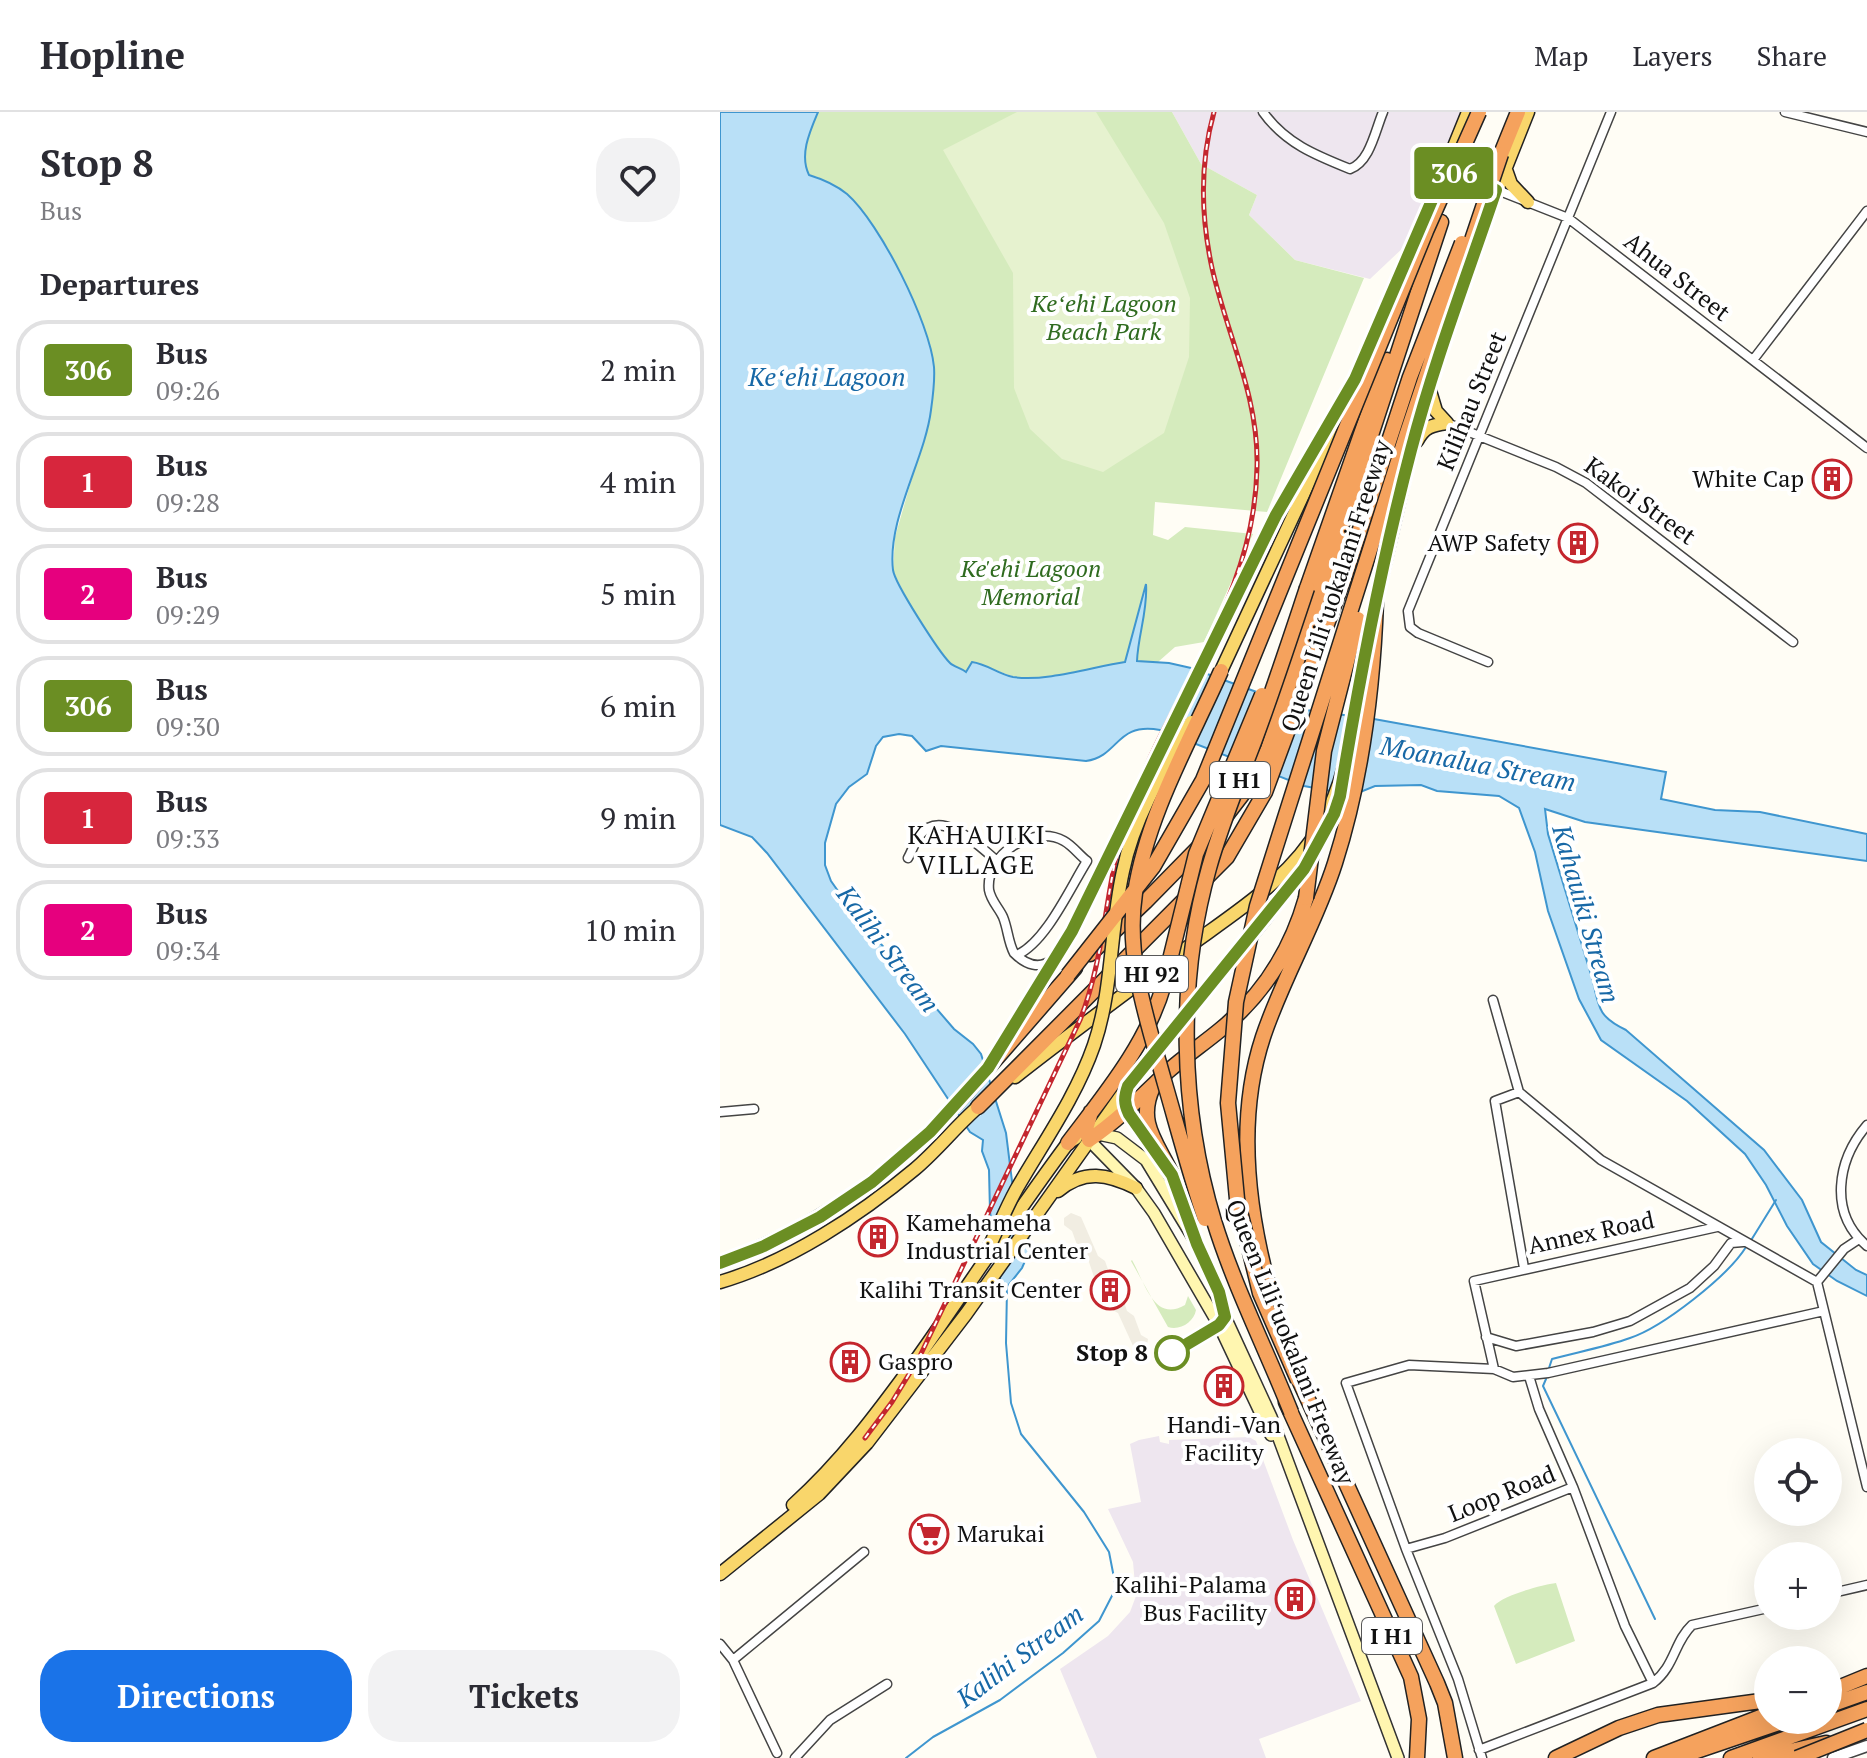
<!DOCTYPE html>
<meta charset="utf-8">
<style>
body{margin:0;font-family:"PT Serif",serif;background:#f2f2f3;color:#2b2b33;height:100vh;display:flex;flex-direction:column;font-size:30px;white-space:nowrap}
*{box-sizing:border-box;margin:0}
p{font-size:26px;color:#7c7c81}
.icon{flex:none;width:44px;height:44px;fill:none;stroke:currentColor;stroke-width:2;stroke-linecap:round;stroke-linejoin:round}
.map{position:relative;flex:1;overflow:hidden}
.panel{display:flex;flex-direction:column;background:#fff;width:720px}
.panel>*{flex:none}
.badge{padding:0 16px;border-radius:6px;font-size:28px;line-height:52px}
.tools{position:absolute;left:1034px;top:1326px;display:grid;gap:16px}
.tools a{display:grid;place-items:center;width:88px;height:88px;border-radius:50%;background:#fff;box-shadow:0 8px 32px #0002;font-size:40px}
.map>.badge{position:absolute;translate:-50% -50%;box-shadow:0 0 0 4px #fff}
h2{padding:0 40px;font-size:30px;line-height:72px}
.round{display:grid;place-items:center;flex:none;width:84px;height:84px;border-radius:32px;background:#f2f2f3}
.summary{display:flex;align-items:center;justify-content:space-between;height:136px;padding:0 40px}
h1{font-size:38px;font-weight:700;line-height:60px}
.cta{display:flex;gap:16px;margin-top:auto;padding:16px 40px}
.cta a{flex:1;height:92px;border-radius:32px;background:#1a73e8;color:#fff;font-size:32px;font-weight:700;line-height:92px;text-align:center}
.cta a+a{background:#f2f2f3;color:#2b2b33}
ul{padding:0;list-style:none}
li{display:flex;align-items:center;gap:24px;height:100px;margin:0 16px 12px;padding:0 24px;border:4px solid #e1e1e2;border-radius:32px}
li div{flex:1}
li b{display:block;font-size:30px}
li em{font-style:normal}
li .badge{min-width:88px;font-weight:700;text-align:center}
header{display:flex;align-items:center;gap:48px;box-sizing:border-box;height:112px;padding:0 40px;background:#fff;border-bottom:2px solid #e1e1e2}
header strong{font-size:38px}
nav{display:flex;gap:44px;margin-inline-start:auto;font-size:28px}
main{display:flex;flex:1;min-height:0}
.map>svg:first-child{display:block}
.industrial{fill:#eee6ef}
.green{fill:#d5ebbd}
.pitch{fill:#e6f2cf}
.plaza{fill:#f1ede2}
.water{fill:#b9e0f7;stroke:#3f96cf;stroke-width:2}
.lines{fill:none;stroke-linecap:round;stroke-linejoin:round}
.stream{stroke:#3f96cf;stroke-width:2}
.minor-casing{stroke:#444;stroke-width:11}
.tertiary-casing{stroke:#444;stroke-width:13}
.secondary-casing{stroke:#333;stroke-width:14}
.primary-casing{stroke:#222;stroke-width:15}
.motorway-casing{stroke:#222;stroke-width:17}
.minor{stroke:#fff;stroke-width:8}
.tertiary{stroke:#fff;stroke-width:10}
.secondary{stroke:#fff6b0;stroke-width:11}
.primary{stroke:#f9d66b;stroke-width:12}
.motorway{stroke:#f5a25d;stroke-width:14}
.rail-casing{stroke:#c4262e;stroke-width:5}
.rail{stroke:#fff;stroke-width:2;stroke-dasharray:6;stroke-linecap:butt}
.primary-bridge-casing{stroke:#222;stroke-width:15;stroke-linecap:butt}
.motorway-bridge-casing{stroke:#222;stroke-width:17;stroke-linecap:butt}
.primary-bridge{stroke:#f9d66b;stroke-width:12}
.motorway-bridge{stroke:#f5a25d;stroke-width:14}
.line-casing{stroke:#fff;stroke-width:18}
.line{stroke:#6b8e23;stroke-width:12}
.stop-dot{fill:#fff;stroke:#6b8e23;stroke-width:4}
.labels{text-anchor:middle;stroke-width:8;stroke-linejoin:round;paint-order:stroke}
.shield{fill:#fff;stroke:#585858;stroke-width:2}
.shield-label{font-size:22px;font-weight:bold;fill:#111}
.street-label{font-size:24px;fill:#111;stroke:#fff}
.park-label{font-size:24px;font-style:italic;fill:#2f6b1f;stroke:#fff}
.poi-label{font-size:24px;fill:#111;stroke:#fff;text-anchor:end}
.stop-label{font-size:24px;font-weight:bold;fill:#111;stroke:#fff;text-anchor:end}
.water-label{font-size:26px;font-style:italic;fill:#1768a6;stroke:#fff}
.neighbourhood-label{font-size:26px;letter-spacing:2px;fill:#111;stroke:#fff}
</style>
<header>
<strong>Hopline</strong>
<nav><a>Map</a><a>Layers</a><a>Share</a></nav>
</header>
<main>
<section class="panel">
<div class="summary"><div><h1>Stop 8</h1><p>Bus</p></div><a class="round"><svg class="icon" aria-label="heart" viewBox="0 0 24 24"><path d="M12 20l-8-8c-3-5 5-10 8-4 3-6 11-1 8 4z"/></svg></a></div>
<h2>Departures</h2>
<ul>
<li><span class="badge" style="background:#6b8e23;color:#fff">306</span><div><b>Bus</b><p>09:26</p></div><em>2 min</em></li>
<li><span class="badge" style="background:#d7263d;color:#fff">1</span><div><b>Bus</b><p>09:28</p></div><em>4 min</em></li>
<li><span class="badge" style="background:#e6007e;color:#fff">2</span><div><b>Bus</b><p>09:29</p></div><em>5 min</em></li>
<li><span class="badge" style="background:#6b8e23;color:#fff">306</span><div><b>Bus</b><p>09:30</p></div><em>6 min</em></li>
<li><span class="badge" style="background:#d7263d;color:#fff">1</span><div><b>Bus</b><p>09:33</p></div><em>9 min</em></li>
<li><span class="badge" style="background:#e6007e;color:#fff">2</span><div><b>Bus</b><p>09:34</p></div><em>10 min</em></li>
</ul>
<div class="cta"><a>Directions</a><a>Tickets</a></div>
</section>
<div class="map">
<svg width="1147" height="1646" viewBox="0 0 1147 1646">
<rect width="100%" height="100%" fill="#fffdf5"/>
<path class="industrial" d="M452,0H741L686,133L650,167L575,148L529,103L537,83L481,52Z
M439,1324L440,1330L449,1332V1328L529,1325L536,1329L573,1428L641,1589L539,1627L546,1646H377L340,1557L388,1524L410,1500L416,1484L413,1450L388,1397L421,1390L410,1332L419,1328Z"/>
<path class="green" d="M98,0H452L481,52L537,83L529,103L575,148L644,166L547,400L435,390L433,423L448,428L465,415L533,422L484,530L455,535L438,550C391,547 347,567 303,566C285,565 265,550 250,553V558L246,560L230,552L192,497L173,459L175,425L211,300L214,255L210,233L168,136L152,112L98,65L89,63C79,43 90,19 98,0Z
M412,1148C425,1171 434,1211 465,1193L468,1184L476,1198C474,1210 460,1219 448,1215L411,1149Z
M836,1471L855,1529L796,1552L774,1494C783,1483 822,1473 836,1471Z"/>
<path class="pitch" d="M297,0H376L444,111L470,186L469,245L444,321L383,360L342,347L310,317L294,276L293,161L223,38Z"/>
<path class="plaza" d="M351,1101L361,1105L378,1144L385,1149L392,1169L399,1174L407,1199L414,1204L421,1223L428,1227L427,1233L421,1237L414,1236L398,1201L389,1196L382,1173L375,1168L368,1147L360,1141L352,1119L344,1113V1106Z"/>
<path class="water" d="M0,0H98C90,19 79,43 89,63C102,67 116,73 127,82C160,111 210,211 214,255C215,269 213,284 211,298C205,347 167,407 173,458C175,472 219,540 230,551C234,555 241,556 246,560L252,550C267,552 278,562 293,565C326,570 372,555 405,550L426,472C428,498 418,523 417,549L449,551L471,556L586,598L654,607L946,660L941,687L995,698L1040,700L1147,722V749L865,710L825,697L828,722L873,869C879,897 879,905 906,918L1044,1038L1082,1088L1101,1130L1136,1158L1147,1163V1184L1117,1169L1093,1152L1067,1114L1046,1073L1025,1042L967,989L881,928L859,887L828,799L815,740L799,696L779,684L717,679L701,673L655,674L633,683L584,674L440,618C395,610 400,644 366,649L221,634L206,639L192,624L179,622L163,625L156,634L147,662L129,675L116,692L105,731V753L111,769L130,796L234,917L253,932L261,942L286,1021L293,1077L309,1129V1140L302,1156L287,1175L281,1173L270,1100L269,1058L262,1039L263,1028L250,1020L185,922L47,741L32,725L0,713Z"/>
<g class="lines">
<path class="stream" d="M1030,1130L1056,1088
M829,1256L832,1247C858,1240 885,1235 910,1226C943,1215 1008,1164 1026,1135
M826,1267L823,1274L935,1507
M186,1646L213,1625L280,1588L343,1541L379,1509L396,1476L389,1440L364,1400L301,1322L291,1291L286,1231L287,1176"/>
<g class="minor-casing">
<path id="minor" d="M543,0C565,31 595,43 630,57C650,50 655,19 663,0
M1065,0L1147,20
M729,59L848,106L1147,336
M1033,248L1147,99
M727,311L836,355L866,371L1073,530
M768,550L698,521L690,515L688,499L891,0
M188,746C192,739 195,729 200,723C222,695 260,735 277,749
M297,843C326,830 350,776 367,749C359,743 353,734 344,729C313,712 265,742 269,778C271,789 279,796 283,805C288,817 288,830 294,841C306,853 320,858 333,847
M773,888L799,980L881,1048L1097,1170L1147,1375
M799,980L775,989L804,1156
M0,1000L34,997
M1147,1013C1117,1048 1108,1101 1147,1134
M1097,1170L1124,1137L1139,1127
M766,1225L796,1234L873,1220L910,1209L970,1176L994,1154L1011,1131L1023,1130
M774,1257L754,1169L997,1115
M809,1264L819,1297L853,1375
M686,1437L626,1271L689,1253L774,1257L793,1265L828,1261L1104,1199
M1108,1482L1147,1473
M0,1532L13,1548L57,1641
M13,1548L144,1440
M759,1638L933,1571C955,1554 954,1530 972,1513L1048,1496
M75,1646L110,1608L167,1572
M762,1646L738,1567L686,1437L725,1426L853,1375L905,1514L933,1571"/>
</g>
<g class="tertiary-casing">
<path id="tertiary" d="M1113,1646L1147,1634"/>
</g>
<g class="secondary-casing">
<path id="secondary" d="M378,1022L397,1026L426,1048L477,1132L499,1180L505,1205L551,1305L678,1646
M369,1028L416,1076L434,1101L499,1213L551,1323"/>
</g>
<g class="primary-casing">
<path id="primary" d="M785,55L791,72L808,90
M773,88L808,0
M709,96L748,0
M710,279L716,299L727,311
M697,329C704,315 712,313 727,311
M654,498L691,338L709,276
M501,559L615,314
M282,933L352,819L556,403L635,267L677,172
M295,965C351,921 408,879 465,837C513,802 569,768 599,716C634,657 636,582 650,516
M404,990L409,1002L433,1035
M448,1057L477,1132
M338,1079C364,1057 388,1062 416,1076
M0,1151C86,1119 161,1071 225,1005C242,987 260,969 273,948
M0,1170C69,1150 140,1103 195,1057C220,1036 240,1009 265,989
M73,1393C121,1350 158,1300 196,1248C247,1176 295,1102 348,1031L356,1026
M0,1462L99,1382L147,1331L246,1202L408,974L545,807L589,749"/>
</g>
<g class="motorway-casing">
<path id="motorway" d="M781,42L798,0
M587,476L667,248
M505,705L531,671L548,637L721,110
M370,842L425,790L481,733
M268,956L355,856
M433,975C416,1011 438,1031 452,1063
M258,995L507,745L545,680L624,466
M371,1000L366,1017L369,1028C397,1009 423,983 447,960C464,945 483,932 500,918C543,883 571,839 586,786
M348,1031C385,982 427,932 444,872
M561,1216C531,1124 512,1019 543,925C563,865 596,811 615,751C642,666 653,577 656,489
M575,1259L717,1571L725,1591L735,1646
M566,1290L691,1565L699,1607L697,1646
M1108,1580L1147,1564
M1108,1594L1147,1580
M836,1646L899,1616L938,1603L1048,1588
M934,1646L1048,1602
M956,1646L1068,1608
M1011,1646L1147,1597
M1040,1646L1106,1631"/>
</g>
<use href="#minor" class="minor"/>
<use href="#tertiary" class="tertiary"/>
<use href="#secondary" class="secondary"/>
<use href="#primary" class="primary"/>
<use href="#motorway" class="motorway"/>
<g class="rail-casing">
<path id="rail" d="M145,1326L172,1290L199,1246L360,908C387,840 385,766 409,697C451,578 535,487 537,355C539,285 507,223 492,156C481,105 480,50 494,0"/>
</g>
<use href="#rail" class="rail"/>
<g class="primary-bridge-casing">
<path id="primary-bridge" d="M267,1139C277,1119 285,1098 296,1078C323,1031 356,985 374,933C393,877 390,817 403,759C414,705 443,658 471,610"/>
</g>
<g class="motorway-bridge-casing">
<path id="motorway-bridge" d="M624,466L690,265L742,131
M586,786L604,639L638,507
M348,863L433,755L483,668L706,119L759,0
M444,872L476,742L542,583
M485,1107C470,1063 458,1017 445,972C428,910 405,847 415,781C427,703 469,631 501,559
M578,1268L540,1181L517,1087L508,991L516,890L537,794L686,324L781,42
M571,1300C546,1237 514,1174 494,1109C460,997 457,869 489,756C501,713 518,672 534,630C553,579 570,527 587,476
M1077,1646L1147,1618"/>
</g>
<use href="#primary-bridge" class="primary-bridge"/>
<use href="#motorway-bridge" class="motorway-bridge"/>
</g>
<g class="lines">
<g class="line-casing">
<path id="line" d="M0,1151L44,1134L100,1105L152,1070L210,1020L268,956L352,819L556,403L635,267L725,58L776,78C747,164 714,250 691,338C661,452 639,568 620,684L614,702L584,757L408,974C404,985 404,992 409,1002L452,1063L477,1132L499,1180L505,1205L499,1213L452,1241"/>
</g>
<use href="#line" class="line"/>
</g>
<defs>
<g id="building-ring" transform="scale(2)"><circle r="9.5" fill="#fff" stroke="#c4262e" stroke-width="1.5"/><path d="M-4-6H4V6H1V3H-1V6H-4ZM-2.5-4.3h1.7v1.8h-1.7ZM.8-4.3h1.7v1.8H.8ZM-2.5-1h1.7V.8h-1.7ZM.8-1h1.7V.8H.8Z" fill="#c4262e"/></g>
<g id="supermarket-ring" transform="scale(2)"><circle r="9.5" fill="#fff" stroke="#c4262e" stroke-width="1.5"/><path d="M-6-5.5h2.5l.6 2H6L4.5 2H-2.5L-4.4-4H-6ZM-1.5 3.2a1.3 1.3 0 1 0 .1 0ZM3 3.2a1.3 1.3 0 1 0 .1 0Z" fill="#c4262e"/></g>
</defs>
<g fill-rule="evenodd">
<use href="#building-ring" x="1112" y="367"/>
<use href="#building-ring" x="858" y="431"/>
<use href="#building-ring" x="158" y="1125"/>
<use href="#building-ring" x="390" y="1178"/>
<use href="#building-ring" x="130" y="1250"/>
<use href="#building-ring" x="504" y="1274"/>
<use href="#supermarket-ring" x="209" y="1422"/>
<use href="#building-ring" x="575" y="1487"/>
</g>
<circle class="stop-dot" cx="452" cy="1241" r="16"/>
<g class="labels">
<g class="shield">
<rect x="490" y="650" width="60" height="36" rx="6"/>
<rect x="396" y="844" width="72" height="36" rx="6"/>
<rect x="642" y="1506" width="60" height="36" rx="6"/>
</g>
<g class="shield-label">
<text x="520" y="676">I H1</text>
<text x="432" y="870">HI 92</text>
<text x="672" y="1532">I H1</text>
</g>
<g class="street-label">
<text transform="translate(957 165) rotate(38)" y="8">Ahua Street</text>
<text transform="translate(752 289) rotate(-68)" y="8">Kilihau Street</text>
<text transform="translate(920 389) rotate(36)" y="8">Kakoi Street</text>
<text transform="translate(616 474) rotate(-72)" y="8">Queen Liliʻuokalani Freeway</text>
<text transform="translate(871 1121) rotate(-12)" y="8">Annex Road</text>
<text transform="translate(570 1230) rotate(68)" y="8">Queen Liliʻuokalani Freeway</text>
<text transform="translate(782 1382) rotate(-22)" y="8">Loop Road</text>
</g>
<g class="park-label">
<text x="384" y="200">Keʻehi Lagoon<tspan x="384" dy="28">Beach Park</tspan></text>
<text x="311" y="465">Ke'ehi Lagoon<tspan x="311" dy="28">Memorial</tspan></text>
</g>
<g class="poi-label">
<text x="1084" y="375">White Cap</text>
<text x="830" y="439">AWP Safety</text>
<text x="186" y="1119" text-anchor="start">Kamehameha<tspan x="186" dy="28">Industrial Center</tspan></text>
<text x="362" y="1186">Kalihi Transit Center</text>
<text x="158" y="1258" text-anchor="start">Gaspro</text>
<text x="504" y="1321" text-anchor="middle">Handi-Van<tspan x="504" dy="28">Facility</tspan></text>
<text x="237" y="1430" text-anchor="start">Marukai</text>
<text x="547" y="1481">Kalihi-Palama<tspan x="547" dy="28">Bus Facility</tspan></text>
</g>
<g class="stop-label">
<text x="428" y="1249">Stop 8</text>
</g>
<g class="water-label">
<text x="107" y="274">Keʻehi Lagoon</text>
<text transform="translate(758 652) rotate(11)" y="9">Moanalua Stream</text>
<text transform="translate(866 802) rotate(74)" y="9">Kahauiki Stream</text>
<text transform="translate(168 837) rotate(53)" y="9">Kalihi Stream</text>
<text transform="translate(300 1544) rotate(-37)" y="9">Kalihi Stream</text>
</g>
<g class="neighbourhood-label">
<text x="257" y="732">KAHAUIKI<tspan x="257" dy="30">VILLAGE</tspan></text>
</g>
</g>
</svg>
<div class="tools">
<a><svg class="icon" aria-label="locate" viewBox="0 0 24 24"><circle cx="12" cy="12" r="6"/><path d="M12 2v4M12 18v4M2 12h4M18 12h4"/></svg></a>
<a>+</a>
<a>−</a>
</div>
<b class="badge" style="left:734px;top:61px;background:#6b8e23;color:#fff">306</b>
</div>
</main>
